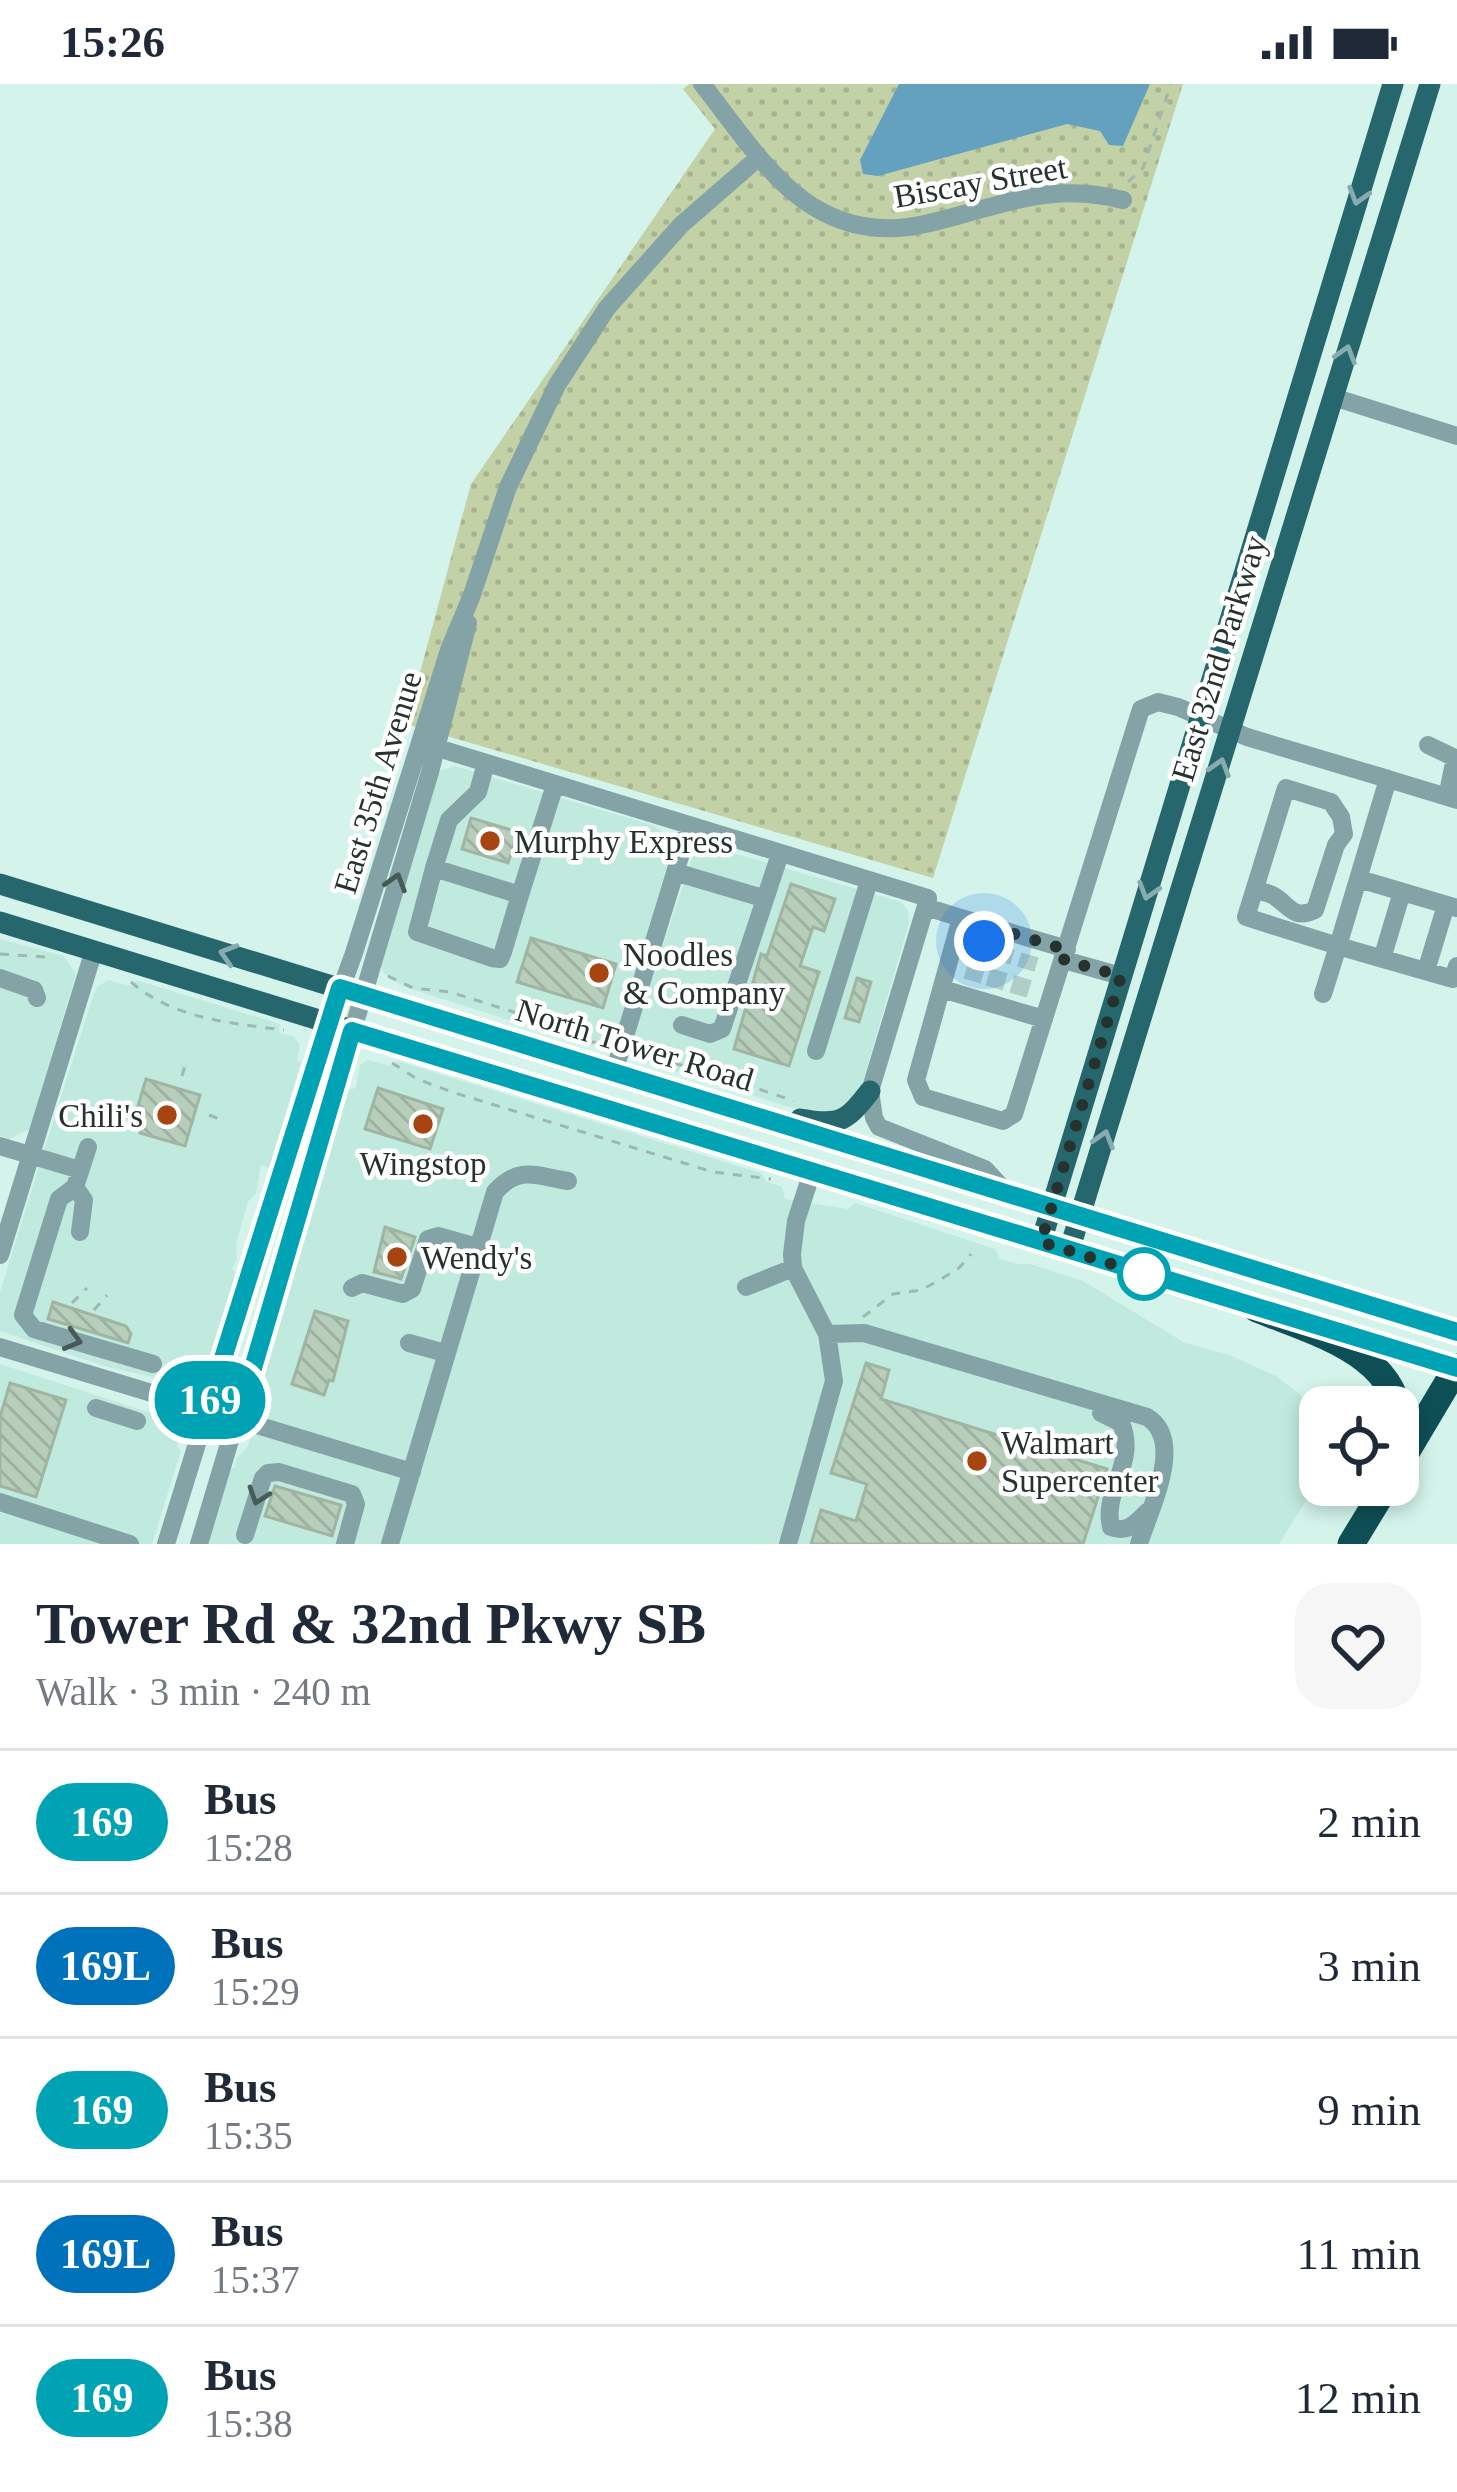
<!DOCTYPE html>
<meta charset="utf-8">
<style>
body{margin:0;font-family:"Times New Roman",serif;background:#f6f6f7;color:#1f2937;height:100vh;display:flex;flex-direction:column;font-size:45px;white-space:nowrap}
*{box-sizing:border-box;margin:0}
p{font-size:39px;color:#747a83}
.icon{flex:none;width:66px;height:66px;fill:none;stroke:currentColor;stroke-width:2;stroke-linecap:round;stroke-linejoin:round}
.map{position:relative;height:1460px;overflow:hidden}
.sheet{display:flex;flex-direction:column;background:#fff;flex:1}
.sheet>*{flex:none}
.badge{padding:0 24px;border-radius:39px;font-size:42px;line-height:78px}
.fabs{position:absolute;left:1299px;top:1302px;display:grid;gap:24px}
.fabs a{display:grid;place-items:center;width:120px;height:120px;border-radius:24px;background:#fff;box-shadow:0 6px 18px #0003;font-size:60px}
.you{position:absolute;width:60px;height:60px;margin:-30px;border:9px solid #fff;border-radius:50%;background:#1a73e8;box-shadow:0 0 0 18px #1a73e833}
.map>.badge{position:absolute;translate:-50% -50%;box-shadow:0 0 0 6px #fff}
.round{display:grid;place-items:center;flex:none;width:126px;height:126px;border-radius:36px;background:#f6f6f7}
.overview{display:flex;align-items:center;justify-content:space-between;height:204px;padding:0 36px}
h1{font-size:57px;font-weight:800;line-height:90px}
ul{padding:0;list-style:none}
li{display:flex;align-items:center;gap:36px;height:144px;padding:0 36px;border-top:3px solid #e0e1e3}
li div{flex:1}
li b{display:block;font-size:45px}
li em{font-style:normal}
li .badge{min-width:132px;font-weight:700;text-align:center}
.status{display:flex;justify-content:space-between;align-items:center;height:84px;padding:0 60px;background:#fff;direction:ltr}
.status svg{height:33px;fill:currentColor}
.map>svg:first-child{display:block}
.built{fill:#c1eade}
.grass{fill:url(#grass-dots)}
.water{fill:#63a1be}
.building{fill:url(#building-back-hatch);stroke:#9fb5a2;stroke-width:3}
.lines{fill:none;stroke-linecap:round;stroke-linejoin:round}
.minor-tunnel{stroke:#b1cdc5;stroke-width:18;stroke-dasharray:18 9;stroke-linecap:butt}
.path{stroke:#9eb8b1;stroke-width:3;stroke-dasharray:9 9;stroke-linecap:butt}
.minor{stroke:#84a3a6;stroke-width:18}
.major{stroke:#26676d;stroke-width:21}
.highway{stroke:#0e4f55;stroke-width:27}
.oneway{stroke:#88abaf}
.oneway2{stroke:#465a58}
.line-casing{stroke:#fff;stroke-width:27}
.line{stroke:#00a3b4;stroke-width:18}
.walk{stroke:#25322e;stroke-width:12;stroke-dasharray:0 21.6}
.poi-dot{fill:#a8440f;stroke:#fff;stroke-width:4.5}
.stop-dot{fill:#fff;stroke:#00a3b4;stroke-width:6}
.labels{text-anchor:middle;stroke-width:9;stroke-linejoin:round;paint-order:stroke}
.street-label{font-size:33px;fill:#25322e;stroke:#fff}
.poi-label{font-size:33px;fill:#25322e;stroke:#fff;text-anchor:start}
</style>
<div class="status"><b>15:26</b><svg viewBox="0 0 49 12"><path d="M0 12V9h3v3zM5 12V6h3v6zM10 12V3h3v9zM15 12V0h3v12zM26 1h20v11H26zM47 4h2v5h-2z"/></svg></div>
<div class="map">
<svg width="1457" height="1460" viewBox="0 0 1457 1460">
<defs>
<pattern id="grass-dots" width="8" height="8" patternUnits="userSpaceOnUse" patternTransform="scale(3)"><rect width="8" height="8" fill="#c2d1a6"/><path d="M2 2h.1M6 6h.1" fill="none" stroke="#a7b48f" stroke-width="1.8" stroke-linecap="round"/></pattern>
<pattern id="building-back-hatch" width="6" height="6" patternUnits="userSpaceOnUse" patternTransform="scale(3)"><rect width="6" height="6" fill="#b7cebb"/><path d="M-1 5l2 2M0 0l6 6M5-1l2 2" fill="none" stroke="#9db1a1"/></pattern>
</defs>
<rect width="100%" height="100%" fill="#d4f4eb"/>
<path class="built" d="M455,682L655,742L670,755L671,769L618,945L609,958L591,962L411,905L389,895L382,886L381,877L436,688Z
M706,761L901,818L908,826L909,839L862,1001L853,1021L821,1033L640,976L635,946L692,774Z
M0,855L64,872L76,890L30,1045L9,1055L0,1052Z
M108,896L131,902L136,896L280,940L279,949L293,952L300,960L297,976L301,978L269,1084L261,1081L256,1109L248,1118L236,1159L237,1175L232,1186L236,1188L209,1281L203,1280L193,1298L182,1300L104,1282L0,1247V1208L33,1101L93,912L97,903Z
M368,976L391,982L398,977L761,1089L767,1098L782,1103L785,1115L848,1125L855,1119L995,1165L1000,1175L1017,1180H1030L1083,1197L1185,1259L1227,1270L1276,1292L1320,1326V1394L1279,1460H206L230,1384L235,1383L236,1374L247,1364L264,1312L261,1292L265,1283L261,1282L346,1006L356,1004L360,981Z
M0,1280L176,1337L181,1345L177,1363L181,1367L152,1460H0Z"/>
<path class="grass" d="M689,0H1183L933,794L406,640L471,400L715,45L683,5Z"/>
<path class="water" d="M899,0H1150L1123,62L1109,61L1100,47L1067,40L878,92L863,90L860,76Z"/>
<path class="building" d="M471,734L518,748L508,779L462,765Z
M791,800L835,815L824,847L813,843L800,882L819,888L789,982L734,965L761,870L767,872Z
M531,854L616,880L603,924L517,898Z
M857,894L871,898L859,938L845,934Z
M146,995L200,1011L185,1062L140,1049L143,1041L137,1039L142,1023L138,1022Z
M378,1004L443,1025L430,1065L365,1045Z
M385,1143L415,1153L401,1195L374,1188Z
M53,1218L126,1242L131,1250L128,1259L48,1235Z
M315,1227L348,1237L333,1297L329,1296L324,1311L292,1300Z
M866,1279L889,1286L881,1315L1107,1385L1083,1460H811L821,1426L856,1437L867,1400L831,1389Z
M10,1299L66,1316L36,1413L0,1402V1333Z
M275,1402L341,1421L332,1452L265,1432Z"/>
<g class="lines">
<path class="minor-tunnel" d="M972,897L984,857
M994,904L1006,863
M1018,911L1030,871"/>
<path class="path" d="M1128,98L1143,84L1171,0
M0,870L46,873
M388,892L413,904L450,908L552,940L583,957L603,959
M131,898C174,935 230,939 284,946
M640,969L655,978L691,982L794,1017
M392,979L417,995L452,1008L713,1088L771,1095
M182,992L186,978
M209,1031L222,1036
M72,1219L87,1204
M94,1226L107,1211
M863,1233L893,1210L921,1206L938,1197L959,1184L971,1170"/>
<path class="minor" d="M702,0C758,70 804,156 908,143C938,139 968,128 997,121C1041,109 1078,104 1123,116
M1333,313L1457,352
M428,661L928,814
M1428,661L1455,674L1447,713
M486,679L478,708L449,736L434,784L520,811L555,701
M1388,695L1457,716
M434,784L417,848L492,874L500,875L503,868L520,811
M675,788L763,814
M1359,795L1457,824
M928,815L870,1007L874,1034L879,1043L985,1085L1007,1109
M926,823L961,834L916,996L923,1013L1003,1037L1014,1030L1141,625L1158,618L1178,623L1247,653L1388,695L1338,862L1246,833L1286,704L1331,718L1341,733L1344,750L1336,761L1315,826C1293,836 1290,822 1274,812C1268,808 1261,808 1255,806
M961,834L1067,865
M1382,875L1402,808
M1064,876L1121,892
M1426,887L1446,821
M0,894L34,906L37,914
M942,905L1044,935
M1323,910L1338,862L1453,895L1457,882
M682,941L710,950L722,945L780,770
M816,967L869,797
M614,988L689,743
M0,1062L80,1086
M75,1103L59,1115L23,1231L34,1245L153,1280
M80,1148L84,1116L75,1103L88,1063
M0,1171L94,866
M746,1203L793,1184
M352,1204L362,1199L403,1210L412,1205L428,1155L438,1152L477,1163
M827,1250L864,1249L1147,1333C1186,1357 1149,1426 1139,1460
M409,1259L445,1269
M0,1263L412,1388
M96,1324L137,1337
M1101,1329L1121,1339C1138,1379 1102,1406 1111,1443C1128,1450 1137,1438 1148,1427
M0,1418L130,1460
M245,1451L263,1394L268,1389L279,1388L352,1410L356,1420L345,1460
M166,1460L320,962L354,869L449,566L472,511L508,403L557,301L607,224L681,141L758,74
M199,1460L430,688L468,539
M390,1460L495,1108C519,1081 536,1092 568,1097
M788,1460L834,1297L827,1250L793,1184L792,1170L796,1137L812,1088"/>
<path class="major" d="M0,800L1457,1248
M0,838L1273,1229
M800,1035C840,1042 846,1038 870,1007
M1041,1158L1393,0
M1069,1167L1430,0
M1320,1241L1457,1283"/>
<path class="highway" d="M1257,1225C1315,1249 1410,1272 1398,1353
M1398,1382L1457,1283
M1351,1460L1387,1401"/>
</g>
<defs><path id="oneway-chevron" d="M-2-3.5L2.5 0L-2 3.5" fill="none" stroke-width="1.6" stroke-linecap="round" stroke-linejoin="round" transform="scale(3)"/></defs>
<g class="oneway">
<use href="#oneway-chevron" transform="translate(1358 112) rotate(107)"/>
<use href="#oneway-chevron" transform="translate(1346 270) rotate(-73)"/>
<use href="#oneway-chevron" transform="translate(1220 683) rotate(-73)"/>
<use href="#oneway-chevron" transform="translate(1148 807) rotate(107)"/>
<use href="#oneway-chevron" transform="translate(228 870) rotate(-163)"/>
<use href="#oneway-chevron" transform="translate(1104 1055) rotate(-73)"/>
</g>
<g class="oneway2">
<use href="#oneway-chevron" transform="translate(396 798) rotate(-73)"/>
<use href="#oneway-chevron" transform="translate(73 1256) rotate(16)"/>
<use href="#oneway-chevron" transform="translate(258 1412) rotate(109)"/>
</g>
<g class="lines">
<g class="line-casing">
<path id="line" d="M1457,1248L340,904L207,1325L238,1335L352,947L1457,1284"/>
</g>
<use href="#line" class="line"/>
<path class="walk" d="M984,857L988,842L1067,866L1064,876L1121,892L1041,1158L1144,1190"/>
</g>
<g class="poi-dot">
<circle cx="490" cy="757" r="12"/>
<circle cx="599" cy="889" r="12"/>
<circle cx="167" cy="1031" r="12"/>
<circle cx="423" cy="1040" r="12"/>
<circle cx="397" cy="1173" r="12"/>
<circle cx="977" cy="1377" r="12"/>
</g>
<circle class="stop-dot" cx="1144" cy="1190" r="24"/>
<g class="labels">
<g class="street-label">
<text transform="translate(980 97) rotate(-10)" y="12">Biscay Street</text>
<text transform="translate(1218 574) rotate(-73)" y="12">East 32nd Parkway</text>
<text transform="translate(377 698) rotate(-73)" y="12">East 35th Avenue</text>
<text transform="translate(635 960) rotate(17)" y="12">North Tower Road</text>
</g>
<g class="poi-label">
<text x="514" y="769">Murphy Express</text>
<text x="623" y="882">Noodles<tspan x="623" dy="38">&amp; Company</tspan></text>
<text x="143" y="1043" text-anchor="end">Chili's</text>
<text x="423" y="1091" text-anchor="middle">Wingstop</text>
<text x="421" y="1185">Wendy's</text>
<text x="1001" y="1370">Walmart<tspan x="1001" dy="38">Supercenter</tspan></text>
</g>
</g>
</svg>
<div class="fabs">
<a><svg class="icon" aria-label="locate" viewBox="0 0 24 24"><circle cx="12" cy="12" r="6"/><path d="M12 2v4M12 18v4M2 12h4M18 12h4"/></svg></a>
</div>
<div class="you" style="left:984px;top:857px"></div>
<b class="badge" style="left:210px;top:1316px;background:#00a3b4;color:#fff">169</b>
</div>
<section class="sheet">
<div class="overview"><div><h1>Tower Rd &amp; 32nd Pkwy SB</h1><p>Walk · 3 min · 240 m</p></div><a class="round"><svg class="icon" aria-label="heart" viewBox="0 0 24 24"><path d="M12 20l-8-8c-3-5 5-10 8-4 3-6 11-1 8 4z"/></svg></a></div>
<ul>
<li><span class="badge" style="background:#00a3b4;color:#fff">169</span><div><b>Bus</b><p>15:28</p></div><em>2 min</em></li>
<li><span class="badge" style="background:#0072bc;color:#fff">169L</span><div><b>Bus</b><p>15:29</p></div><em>3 min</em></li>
<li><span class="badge" style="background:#00a3b4;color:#fff">169</span><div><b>Bus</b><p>15:35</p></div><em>9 min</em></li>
<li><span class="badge" style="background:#0072bc;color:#fff">169L</span><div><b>Bus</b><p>15:37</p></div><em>11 min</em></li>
<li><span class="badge" style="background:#00a3b4;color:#fff">169</span><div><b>Bus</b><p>15:38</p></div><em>12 min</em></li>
</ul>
</section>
